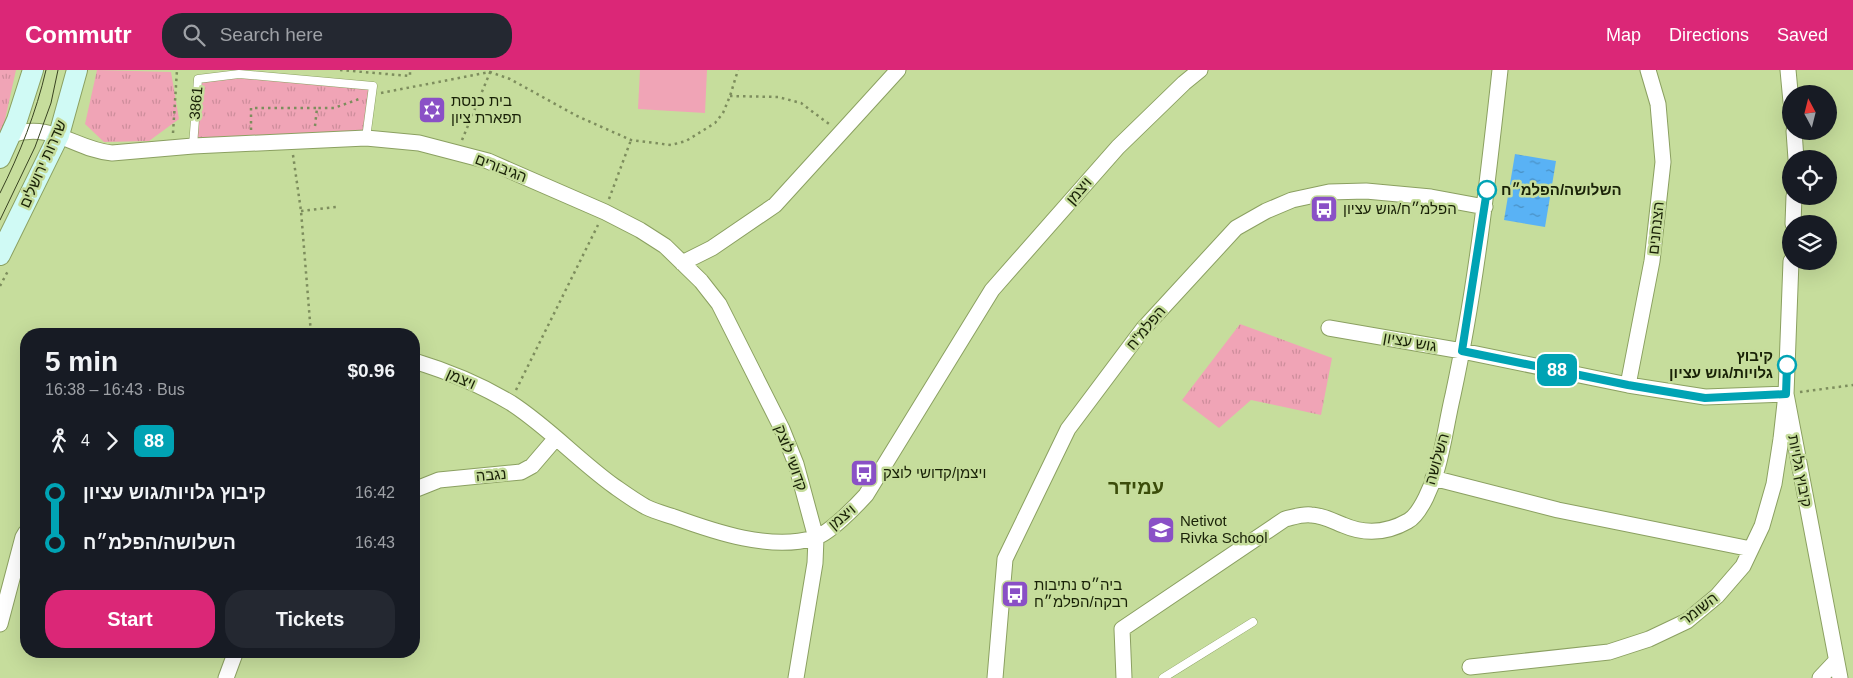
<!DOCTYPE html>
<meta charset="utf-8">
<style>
body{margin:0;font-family:Helvetica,"Noto Sans Hebrew",sans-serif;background:#242831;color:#f1f3f6;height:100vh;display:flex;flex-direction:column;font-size:19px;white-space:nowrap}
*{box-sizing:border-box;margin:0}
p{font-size:16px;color:#9ea1a6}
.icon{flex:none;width:28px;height:28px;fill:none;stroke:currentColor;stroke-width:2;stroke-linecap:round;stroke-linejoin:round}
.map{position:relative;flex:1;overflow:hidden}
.details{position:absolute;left:20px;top:258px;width:400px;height:330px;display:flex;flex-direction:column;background:#171b24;border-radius:20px;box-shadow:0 5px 20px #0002}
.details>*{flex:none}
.badge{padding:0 10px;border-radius:8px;font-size:18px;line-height:32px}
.needle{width:32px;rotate:353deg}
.tools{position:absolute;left:1782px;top:15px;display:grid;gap:10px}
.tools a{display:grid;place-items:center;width:55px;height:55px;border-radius:50%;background:#171b24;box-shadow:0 5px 20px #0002;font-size:25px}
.map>.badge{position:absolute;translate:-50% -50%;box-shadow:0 0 0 2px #fff}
.legs{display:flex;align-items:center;gap:8px;height:55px;padding:0 25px;font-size:16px}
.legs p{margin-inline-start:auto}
.summary{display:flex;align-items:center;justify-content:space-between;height:85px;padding:0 25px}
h1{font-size:28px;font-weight:600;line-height:38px}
.primary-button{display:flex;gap:10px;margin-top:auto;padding:10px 25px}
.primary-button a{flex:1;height:58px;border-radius:20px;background:#db2777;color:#fff;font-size:20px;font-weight:600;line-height:58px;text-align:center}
.primary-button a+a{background:#242831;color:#f1f3f6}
ul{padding:0 25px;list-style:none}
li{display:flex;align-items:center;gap:18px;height:50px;font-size:19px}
li i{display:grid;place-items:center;width:8px;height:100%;margin:0 6px;background:currentColor}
li i::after{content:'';width:12px;height:12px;margin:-6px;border:4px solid;border-radius:50%;background:#171b24}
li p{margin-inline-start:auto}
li:first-child i{background:linear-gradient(#0000 50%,currentColor 0)}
li:last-child i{background:linear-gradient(currentColor 50%,#0000 0)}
header{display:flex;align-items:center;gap:30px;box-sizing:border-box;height:70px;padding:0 25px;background:#db2777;color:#fff}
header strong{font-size:24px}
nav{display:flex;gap:28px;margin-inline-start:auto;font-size:18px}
.search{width:350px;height:45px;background:#242831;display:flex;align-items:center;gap:12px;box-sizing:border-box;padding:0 18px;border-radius:20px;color:#9ea1a6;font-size:19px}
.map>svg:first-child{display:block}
.grass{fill:#f0a4b6}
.park{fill:url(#park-tufts)}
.water{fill:url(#water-ripples)}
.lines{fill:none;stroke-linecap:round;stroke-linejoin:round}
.service-casing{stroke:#8ba061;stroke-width:9}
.minor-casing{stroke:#8ba061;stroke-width:17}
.secondary-casing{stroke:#8ba061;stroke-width:22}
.path{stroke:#7d8d5d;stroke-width:2.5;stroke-dasharray:2.5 4;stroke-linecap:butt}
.service{stroke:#fff;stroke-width:8}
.minor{stroke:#fff;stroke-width:15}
.secondary{stroke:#d0faf5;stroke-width:20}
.tram{stroke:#394322;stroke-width:1}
.line-1-casing{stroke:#fff;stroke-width:11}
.line-1{stroke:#00a3b4;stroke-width:8}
.stop-1-dot{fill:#fff;stroke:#00a3b4;stroke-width:2.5}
.labels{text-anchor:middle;stroke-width:5;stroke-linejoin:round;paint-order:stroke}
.poi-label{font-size:15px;fill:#192107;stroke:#c6dd9c;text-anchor:start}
.street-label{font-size:15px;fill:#192107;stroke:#c6dd9c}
.stop-label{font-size:15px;font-weight:bold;fill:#192107;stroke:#c6dd9c;text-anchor:start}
.district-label{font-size:20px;font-weight:bold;fill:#3b4c0a;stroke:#c6dd9c}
</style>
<header>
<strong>Commutr</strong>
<div class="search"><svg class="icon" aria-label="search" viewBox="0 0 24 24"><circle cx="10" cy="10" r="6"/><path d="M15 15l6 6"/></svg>Search here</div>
<nav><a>Map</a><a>Directions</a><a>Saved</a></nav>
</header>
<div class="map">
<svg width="1853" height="608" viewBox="0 0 1853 608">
<defs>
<pattern id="park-tufts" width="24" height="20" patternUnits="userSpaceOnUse" patternTransform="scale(1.25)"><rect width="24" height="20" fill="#f0a4b6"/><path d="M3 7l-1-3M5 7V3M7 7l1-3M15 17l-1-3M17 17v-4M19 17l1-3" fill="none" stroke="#cd8d9b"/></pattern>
<pattern id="water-ripples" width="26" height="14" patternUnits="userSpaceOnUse" patternTransform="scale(1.25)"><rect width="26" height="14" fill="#59b2f5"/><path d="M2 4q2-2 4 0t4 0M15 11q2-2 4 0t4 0" fill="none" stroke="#4990c4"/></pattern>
</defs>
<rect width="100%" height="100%" fill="#c6dd9c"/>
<path class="grass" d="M640,0H707L705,43L638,39Z"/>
<path class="park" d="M0,0H16L0,72Z
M97,0L171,2L179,49L149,71L104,72L85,54Z
M239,4L373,16L366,68L193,76L198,9Z
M1240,254L1332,288L1321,345L1251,330L1219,358L1182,330Z"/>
<path class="water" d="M1515,84L1556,91L1545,157L1504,150Z"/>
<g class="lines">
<g class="service-casing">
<path id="service" d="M193,76L198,9L239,4L373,16L366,68
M1163,608L1253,552"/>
</g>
<g class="minor-casing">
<path id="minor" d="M1788,0L1791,32
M1794,61L1796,89
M11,65C52,51 76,80 112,83L193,76L366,68L419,73L488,91L605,142L640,160L665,176L701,211L719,234L782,359L796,394L816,468L815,493L796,608
M1793,154L1794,126
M1791,191L1786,324L1840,608
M682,193L712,178L775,135L898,0
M1329,258L1462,281L1628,315L1705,327L1786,324
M414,291C447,301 481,315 511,333C548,357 578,390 614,416C624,423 635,431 646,437C654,441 665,444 674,447C715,462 771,481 814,468C829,464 856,436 866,425L992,220L1118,77L1184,13L1200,0
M1628,315L1652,191L1663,92L1658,34L1648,0
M1433,408L1558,440L1751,479
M414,420L439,410L521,402L532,396L556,368
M0,554L23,467L26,462
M1470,597L1609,582L1649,569L1687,551L1717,526L1743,496L1762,456L1774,414L1781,369L1786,324
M226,608L236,581
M995,608L1005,489L1068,359L1143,259L1236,158L1266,141L1292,130L1329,122L1366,121L1431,127L1485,137
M1124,608L1122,559L1285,449C1294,447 1302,444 1311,445C1322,445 1333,451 1343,455C1366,465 1387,463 1408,451C1421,444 1433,413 1437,399C1444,375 1447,350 1453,325C1476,218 1488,109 1500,0
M1820,608L1836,591"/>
</g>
<g class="secondary-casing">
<path id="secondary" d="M0,88L17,50L33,0
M0,185L59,65L77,0"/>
</g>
<path class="path" d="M340,0L410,6V0
M381,23L490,2L510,9L577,46L631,70L671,75L686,71L715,53L723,43L730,26L738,0
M730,26L778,27L801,33L829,54
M315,56L317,38H334L362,28
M251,60V38H317
M173,63L177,0
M462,70L491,0
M293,85L301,141L311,264
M609,129L631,70
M301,141L336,137
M0,216L9,199
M516,320L598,155
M1800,322L1853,315"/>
<use href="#service" class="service"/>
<use href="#minor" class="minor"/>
<use href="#secondary" class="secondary"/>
<path class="tram" d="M0,123C20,83 36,43 46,0
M0,150L35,77L51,33L58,0"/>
</g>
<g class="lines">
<g class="line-1-casing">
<path id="line-1" d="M1487,120L1462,281L1628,315L1705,328L1786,324L1787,295"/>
</g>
<use href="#line-1" class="line-1"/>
</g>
<defs>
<g id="synagogue-square" transform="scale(1.4375)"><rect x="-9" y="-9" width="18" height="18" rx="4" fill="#8a50c6" stroke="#c6dd9c"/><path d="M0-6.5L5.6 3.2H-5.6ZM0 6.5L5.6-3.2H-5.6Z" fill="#fff"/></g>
<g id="bus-square" transform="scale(1.4375)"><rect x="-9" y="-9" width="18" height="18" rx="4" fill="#8a50c6" stroke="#c6dd9c"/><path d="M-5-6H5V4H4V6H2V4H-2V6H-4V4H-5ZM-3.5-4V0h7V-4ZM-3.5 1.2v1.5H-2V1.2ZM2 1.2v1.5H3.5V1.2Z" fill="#fff"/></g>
<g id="school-square" transform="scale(1.4375)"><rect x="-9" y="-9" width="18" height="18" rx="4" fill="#8a50c6" stroke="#c6dd9c"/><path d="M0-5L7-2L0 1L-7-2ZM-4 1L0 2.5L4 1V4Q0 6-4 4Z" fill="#fff"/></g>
</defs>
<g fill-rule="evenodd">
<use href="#synagogue-square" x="432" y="40"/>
<use href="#bus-square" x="1324" y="139"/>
<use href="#bus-square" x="864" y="403"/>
<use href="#school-square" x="1161" y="460"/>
<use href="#bus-square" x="1015" y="524"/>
</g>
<g class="stop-1-dot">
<circle cx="1487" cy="120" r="9"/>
<circle cx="1787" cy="295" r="9"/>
</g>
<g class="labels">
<g class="poi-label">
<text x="451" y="36">בית כנסת<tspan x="451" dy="17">תפארת ציון</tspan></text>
<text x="1343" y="144">הפלמ״ח/גוש עציון</text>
<text x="883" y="408">ויצמן/קדושי לוצק</text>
<text x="1180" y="456">Netivot<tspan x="1180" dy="17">Rivka School</tspan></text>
<text x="1034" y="520">ביה״ס נתיבות<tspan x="1034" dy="17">רבקה/הפלמ״ח</tspan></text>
</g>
<g class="street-label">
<text transform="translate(196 33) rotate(-85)" y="5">3861</text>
<text transform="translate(43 94) rotate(-66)" y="5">שדרות ירושלים</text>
<text transform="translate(501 98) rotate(21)" y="5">הגיבורים</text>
<text transform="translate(1079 121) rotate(-49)" y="5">ויצמן</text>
<text transform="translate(1656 158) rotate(-84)" y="5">הצנחנים</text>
<text transform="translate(1146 258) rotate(-50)" y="5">הפלמ"ח</text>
<text transform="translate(1410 272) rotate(10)" y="5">גוש עציון</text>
<text transform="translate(461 309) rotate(24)" y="5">ויצמן</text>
<text transform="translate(791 388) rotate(70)" y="5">קדושי לוצק</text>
<text transform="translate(1437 389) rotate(-74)" y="5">השלושה</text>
<text transform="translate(1800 401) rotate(79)" y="5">קיבוץ גלויות</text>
<text transform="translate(491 405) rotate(-5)" y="5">נגבה</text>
<text transform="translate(842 447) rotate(-40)" y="5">ויצמן</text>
<text transform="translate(1699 539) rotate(-38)" y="5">השומר</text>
</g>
<g class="stop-label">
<text x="1501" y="125">השלושה/הפלמ״ח</text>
<text x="1773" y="291" text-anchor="end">קיבוץ<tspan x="1773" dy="17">גלויות/גוש עציון</tspan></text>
</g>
<g class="district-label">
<text x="1136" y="424">עמידר</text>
</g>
</g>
</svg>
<div class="tools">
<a><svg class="needle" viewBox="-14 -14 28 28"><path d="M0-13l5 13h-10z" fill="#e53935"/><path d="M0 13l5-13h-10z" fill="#9ea1a6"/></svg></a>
<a><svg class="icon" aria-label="locate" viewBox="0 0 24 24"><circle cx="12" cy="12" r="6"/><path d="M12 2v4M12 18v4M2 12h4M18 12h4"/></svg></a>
<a><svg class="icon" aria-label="layers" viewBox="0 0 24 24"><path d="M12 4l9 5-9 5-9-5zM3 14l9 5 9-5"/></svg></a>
</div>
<b class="badge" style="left:1557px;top:300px;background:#00a3b4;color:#fff">88</b>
<section class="details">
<div class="summary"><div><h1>5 min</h1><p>16:38 – 16:43 · Bus</p></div><b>$0.96</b></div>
<div class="legs"><svg class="icon" aria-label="walk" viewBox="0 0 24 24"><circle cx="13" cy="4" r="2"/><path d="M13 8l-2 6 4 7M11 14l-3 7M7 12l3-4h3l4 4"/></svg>4<svg class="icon" aria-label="forward" viewBox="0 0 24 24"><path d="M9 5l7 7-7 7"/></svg><b class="badge" style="background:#00a3b4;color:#fff">88</b></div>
<ul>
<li><i style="color:#00a3b4"></i><b>קיבוץ גלויות/גוש עציון</b><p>16:42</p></li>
<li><i style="color:#00a3b4"></i><b>השלושה/הפלמ״ח</b><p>16:43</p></li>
</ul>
<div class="primary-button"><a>Start</a><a>Tickets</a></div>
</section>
</div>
